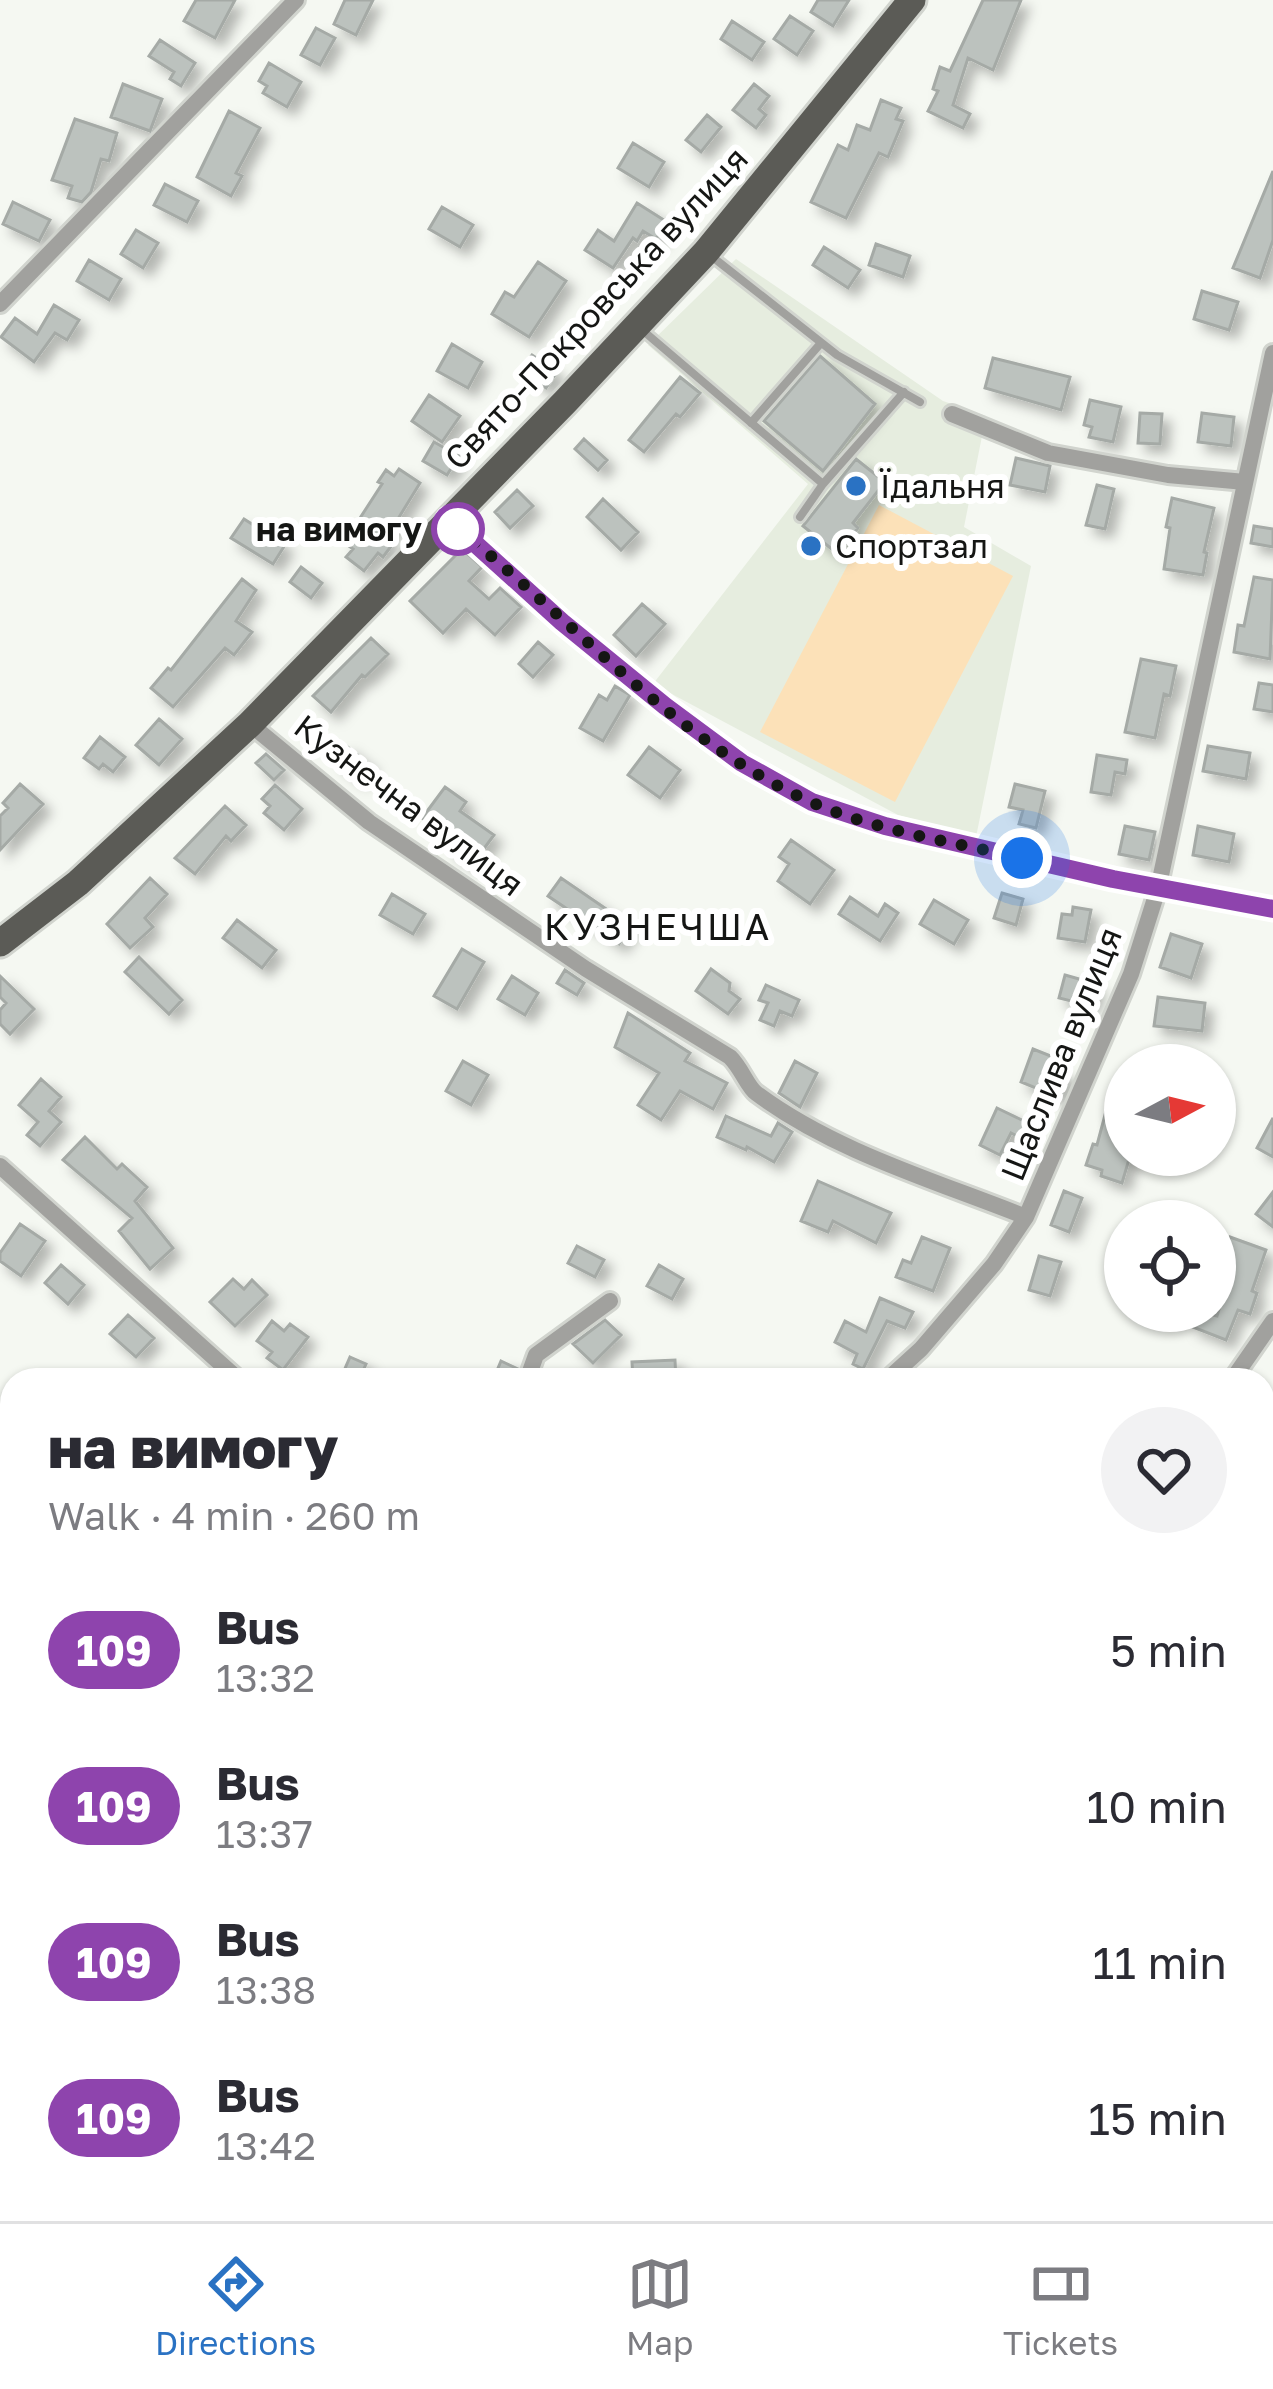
<!DOCTYPE html>
<meta charset="utf-8">
<style>
body{margin:0;font-family:"Golos Text",sans-serif;background:#f2f2f3;color:#2b2b33;height:100vh;display:flex;flex-direction:column;font-size:45px;white-space:nowrap}
*{box-sizing:border-box;margin:0}
p{font-size:39px;color:#7c7c81}
.icon{flex:none;width:66px;height:66px;fill:none;stroke:currentColor;stroke-width:2;stroke-linecap:round;stroke-linejoin:round}
.map{position:relative;flex:1;overflow:hidden}
.details{position:absolute;left:0px;top:1368px;width:1275px;height:855px;display:flex;flex-direction:column;background:#fff;border-radius:36px 36px 0 0;box-shadow:0 3px 9px #0004}
.details>*{flex:none}
.badge{padding:0 24px;border-radius:39px;font-size:42px;line-height:78px}
.needle{width:78px;rotate:83deg}
.controls{position:absolute;left:1104px;top:1044px;display:grid;gap:24px}
.controls a{display:grid;place-items:center;width:132px;height:132px;border-radius:50%;background:#fff;box-shadow:0 3px 9px #0004;font-size:60px}
.you{position:absolute;width:60px;height:60px;margin:-30px;border:9px solid #fff;border-radius:50%;background:#1a73e8;box-shadow:0 0 0 18px #1a73e833}
.map>.badge{position:absolute;translate:-50% -50%;box-shadow:0 0 0 6px #fff}
.round{display:grid;place-items:center;flex:none;width:126px;height:126px;border-radius:63px;background:#f2f2f3}
.headline{display:flex;align-items:center;justify-content:space-between;height:204px;padding:0 48px}
h1{font-size:57px;font-weight:800;line-height:90px}
ul{padding:0;list-style:none}
li{display:flex;align-items:center;gap:36px;height:156px;padding:0 48px}
li div{flex:1}
li b{display:block;font-size:45px}
li em{font-style:normal}
li .badge{min-width:132px;font-weight:700;text-align:center}
.tabs{display:flex;justify-content:space-around;align-items:center;height:168px;border-top:3px solid #e1e1e2;background:#fff;font-size:33px;color:#7c7c81}
.tabs a{display:grid;justify-items:center;gap:6px}
.tabs .current{color:#2a72c3}
.map>svg:first-child{display:block}
.built{fill:#e6eddf}
.green{fill:#fce1b8}
.forest{fill:#e7b668}
.building{fill:#bcc2be;stroke:#a5aaa6;stroke-width:3;filter:url(#shadow)}
.lines{fill:none;stroke-linecap:round;stroke-linejoin:round}
.lane-casing{stroke:#d1d4ce;stroke-width:14}
.street-casing{stroke:#d1d4ce;stroke-width:22}
.primary-casing{stroke:#d1d4ce;stroke-width:33}
.lane{stroke:#a1a19e;stroke-width:8}
.street{stroke:#a1a19e;stroke-width:16}
.primary{stroke:#5b5b56;stroke-width:27}
.line-casing{stroke:#fff;stroke-width:27}
.line{stroke:#8e44ad;stroke-width:18}
.walk{stroke:#151614;stroke-width:12;stroke-dasharray:0 21.6}
.poi-dot{fill:#2a72c3;stroke:#fff;stroke-width:4.5}
.stop-dot{fill:#fff;stroke:#8e44ad;stroke-width:6}
.labels{text-anchor:middle;stroke-width:12;stroke-linejoin:round;paint-order:stroke}
.street-label{font-size:33px;fill:#151614;stroke:#fff}
.poi-label{font-size:33px;fill:#151614;stroke:#fff;text-anchor:start}
.stop-label{font-size:33px;font-weight:bold;fill:#151614;stroke:#fff;text-anchor:end}
.neighbourhood-label{font-size:36px;letter-spacing:3px;fill:#151614;stroke:#fff}
</style>
<div class="map">
<svg width="1273" height="2221" viewBox="0 0 1273 2221">
<defs>
<filter id="shadow"><feDropShadow dx="8" dy="8" stdDeviation="6" flood-color="#0004"/></filter>
</defs>
<rect width="100%" height="100%" fill="#f5f8f2"/>
<path class="built" d="M736,259L943,401L986,416L964,527L1031,566L976,837L898,815L653,684L808,484L648,345Z"/>
<path class="green" d="M879,505L1013,576L895,802L760,732Z"/>
<path class="forest" d="M0,1464L12,1476V2211H379L383,2221H0Z"/>
<path class="building" d="M196,0H235L215,38L184,21Z
M345,0H373L356,35L334,24Z
M818,0H849L833,26L811,12Z
M983,0H1021L993,70L968,58L953,105L970,114L963,128L928,111L938,91L933,89L940,67L950,71Z
M790,16L813,31L797,55L774,39Z
M732,21L764,42L752,60L721,39Z
M316,28L335,38L320,65L301,55Z
M160,40L195,63L181,86L170,79L174,72L149,56Z
M269,63L301,82L287,107L263,93L267,86L259,81Z
M123,84L162,99L150,131L111,117Z
M754,84L769,96L759,109L766,115L756,128L733,110Z
M881,100L901,108L896,119L903,121L888,157L879,153L846,218L811,202L838,145L848,150L857,125L870,130Z
M229,111L260,128L236,173L242,176L231,196L197,177Z
M707,115L721,127L701,152L686,140Z
M75,119L117,133L109,161L101,159L91,192L82,202L68,198L72,186L52,180Z
M633,143L664,162L649,187L618,168Z
M1273,171V240L1260,278L1233,268Z
M165,184L198,201L187,222L154,205Z
M13,202L50,220L39,241L3,224Z
M637,203L667,222L656,239L643,231L637,241L633,238L613,268L585,250L598,230L614,241Z
M442,207L473,225L460,247L429,229Z
M136,230L158,243L143,268L121,254Z
M876,244L910,256L903,277L869,265Z
M824,247L860,270L848,288L813,265Z
M89,260L121,279L109,300L77,281Z
M538,262L566,281L529,337L492,314L505,292L514,297Z
M1202,291L1238,302L1229,330L1194,319Z
M54,305L79,320L67,340L55,333L34,362L1,337L15,318L37,334Z
M452,344L482,362L468,388L437,371Z
M532,355L557,372L546,388L521,370Z
M820,356L875,404L823,471L764,421Z
M993,358L1070,377L1061,410L985,388Z
M680,377L700,393L680,417L676,414L644,452L629,440Z
M429,395L460,416L442,442L412,421Z
M1090,400L1121,407L1113,442L1089,437L1092,427L1084,425Z
M1140,413L1162,414L1160,444L1138,443Z
M1202,413L1234,417L1231,446L1198,442Z
M584,439L607,460L598,470L575,449Z
M434,442L459,456L447,475L423,461Z
M1016,458L1050,466L1045,492L1010,485Z
M856,459L885,482L853,523L858,528L838,554L803,526Z
M399,469L420,483L385,540L392,545L383,557L378,553L364,571L346,557L353,549L346,544L363,521L360,518L382,484L378,482L386,470L394,476Z
M1097,485L1114,489L1105,529L1086,525Z
M517,490L533,506L510,528L495,512Z
M1172,498L1214,508L1204,552L1207,553L1203,575L1164,569L1170,528L1166,527Z
M603,499L638,532L621,550L587,517Z
M244,519L285,545L273,564L231,538Z
M1254,526L1273,529V547L1251,543Z
M462,549L482,567L469,581L489,599L500,588L521,607L495,635L466,609L443,633L410,601Z
M301,567L322,583L311,598L290,582Z
M1254,577L1273,580L1270,659L1234,652L1238,625L1244,626Z
M242,579L256,590L236,621L252,632L234,655L225,648L173,707L151,688L168,668L171,670Z
M642,604L665,624L636,656L614,635Z
M371,638L388,654L365,677L362,675L331,712L313,696Z
M538,642L553,655L533,677L519,664Z
M1141,659L1176,666L1170,696L1164,694L1155,738L1125,732Z
M1259,683L1273,685V712L1254,709Z
M615,686L630,695L603,741L580,728L599,695L607,700Z
M159,719L182,739L159,765L136,745Z
M100,737L125,757L113,772L103,764L99,769L84,758Z
M345,745L370,765L359,779L334,759Z
M1208,746L1250,753L1246,779L1203,771Z
M649,747L680,770L660,798L628,775Z
M266,754L284,770L274,780L256,763Z
M1097,755L1127,760L1125,774L1115,772L1111,795L1091,792Z
M20,784L43,804L0,850V816L8,808L3,803Z
M1015,784L1045,791L1036,828L1019,824L1023,810L1009,807Z
M275,785L302,809L284,830L264,813L270,806L262,799Z
M445,787L466,802L460,811L494,835L472,865L448,848L453,842L422,818Z
M225,806L246,825L231,841L226,836L195,874L175,858Z
M1125,826L1155,832L1149,860L1119,854Z
M1198,826L1234,834L1229,862L1193,855Z
M791,840L834,870L810,904L778,881L789,864L779,857Z
M150,878L167,894L145,918L153,927L130,948L107,924Z
M561,878L631,926L619,944L548,896Z
M1002,893L1023,899L1016,925L994,918Z
M392,894L425,914L413,934L380,915Z
M850,897L878,916L885,904L898,913L880,941L839,914Z
M934,900L968,920L954,944L920,924Z
M1073,907L1091,910L1085,942L1058,938L1062,914L1072,915Z
M237,920L276,950L262,968L223,938Z
M1171,934L1202,944L1191,978L1160,967Z
M462,949L484,962L457,1009L434,996Z
M139,957L182,1000L169,1014L125,972Z
M711,969L730,983L729,991L740,999L728,1014L696,991Z
M565,970L584,983L577,995L557,983Z
M1065,975L1097,984L1091,1006L1059,998Z
M0,976L34,1009L10,1034L0,1024V1010L6,1003L0,997Z
M512,976L538,993L525,1015L498,999Z
M766,985L799,1000L792,1016L780,1011L774,1026L760,1020L768,1003L759,1000Z
M1158,997L1205,1003L1202,1031L1154,1026Z
M628,1013L690,1053L685,1061L727,1083L713,1109L680,1091L661,1120L638,1105L659,1073L615,1047Z
M1033,1049L1056,1058L1052,1068L1069,1075L1060,1098L1021,1082Z
M463,1061L488,1075L471,1105L446,1091Z
M795,1061L817,1073L800,1107L779,1093Z
M41,1079L61,1097L49,1111L61,1122L40,1146L27,1135L38,1122L19,1105Z
M997,1108L1030,1124L1023,1139L1011,1133L1000,1155L980,1145Z
M1106,1111L1125,1116V1155L1130,1156L1122,1183L1101,1176L1102,1170L1086,1165L1093,1144L1097,1145Z
M726,1116L771,1136L778,1123L792,1132L774,1162L747,1147L746,1150L717,1137Z
M1273,1118V1157L1257,1148Z
M85,1137L117,1169L122,1164L147,1187L135,1201L173,1248L150,1269L119,1231L132,1218L63,1160Z
M818,1181L891,1213L876,1243L833,1221L828,1232L801,1221Z
M1064,1191L1082,1198L1069,1232L1051,1225Z
M1273,1192V1227L1256,1214Z
M20,1224L45,1241L21,1276L0,1261V1253Z
M922,1237L950,1248L933,1291L896,1277L903,1260L911,1263Z
M1230,1237L1266,1250L1252,1291L1257,1293L1250,1314L1238,1310L1226,1340L1190,1326L1196,1311L1217,1316L1230,1274L1218,1270Z
M577,1246L604,1260L595,1277L568,1263Z
M1039,1256L1061,1262L1050,1296L1029,1290Z
M61,1265L84,1285L68,1304L45,1283Z
M659,1265L683,1279L672,1299L647,1286Z
M233,1279L244,1289L252,1280L267,1295L235,1326L210,1302Z
M880,1298L913,1312L905,1328L887,1321L863,1369L853,1364L857,1354L835,1342L845,1321L866,1332Z
M128,1315L154,1338L136,1357L110,1334Z
M605,1320L621,1335L593,1363L573,1344Z
M272,1321L284,1331L290,1324L308,1337L283,1370L267,1358L272,1352L257,1341Z
M350,1357L366,1364L359,1380H340Z
M675,1360L676,1380H633L632,1362Z
M501,1361L518,1369L514,1380H493Z"/>
<g class="lines">
<g class="lane-casing">
<path id="lane" d="M710,255L837,355L920,402
M641,329L823,484
M751,423L821,343
M800,517L823,484L904,392"/>
</g>
<g class="street-casing">
<path id="street" d="M0,304L296,0
M952,414L1048,453L1168,475L1245,482
M448,519L562,622L665,707L742,763L811,803L885,826L1158,889L1273,909
M250,724L369,822L586,969L730,1057C742,1069 747,1086 756,1093C835,1152 936,1181 1026,1217
M0,1166L239,1380
M527,1380L536,1355L610,1301
M887,1380L921,1349L994,1264L1026,1217L1131,974L1158,889L1273,353
M1232,1380L1273,1321
M1263,1920L1273,1922
M1263,1974L1273,1946
M647,2211L649,2221
M924,2211L962,2221
M1164,2221L1169,2211"/>
</g>
<g class="primary-casing">
<path id="primary" d="M0,943L78,883L250,724L565,402L706,252L912,0"/>
</g>
<use href="#lane" class="lane"/>
<use href="#street" class="street"/>
<use href="#primary" class="primary"/>
</g>
<g class="lines">
<g class="line-casing">
<path id="line" d="M448,519L562,622L665,706L742,763L812,802L885,826L1113,879L1273,909"/>
</g>
<use href="#line" class="line"/>
<path class="walk" d="M458,529C572,619 676,742 811,802C876,831 953,842 1022,858"/>
</g>
<g class="poi-dot">
<circle cx="856" cy="486" r="12"/>
<circle cx="811" cy="546" r="12"/>
</g>
<circle class="stop-dot" cx="458" cy="529" r="24"/>
<g class="labels">
<g class="street-label">
<text transform="translate(596 308) rotate(-47)" y="12">Свято-Покровська вулиця</text>
<text transform="translate(409 805) rotate(37)" y="12">Кузнечна вулиця</text>
<text transform="translate(1061 1054) rotate(-68)" y="12">Щаслива вулиця</text>
</g>
<g class="poi-label">
<text x="880" y="498">Їдальня</text>
<text x="835" y="558">Спортзал</text>
</g>
<g class="stop-label">
<text x="422" y="541">на вимогу</text>
</g>
<g class="neighbourhood-label">
<text x="658" y="940">КУЗНЕЧША</text>
</g>
</g>
</svg>
<div class="controls">
<a><svg class="needle" viewBox="-14 -14 28 28"><path d="M0-13l5 13h-10z" fill="#e53935"/><path d="M0 13l5-13h-10z" fill="#7c7c81"/></svg></a>
<a><svg class="icon" aria-label="locate" viewBox="0 0 24 24"><circle cx="12" cy="12" r="6"/><path d="M12 2v4M12 18v4M2 12h4M18 12h4"/></svg></a>
</div>
<div class="you" style="left:1022px;top:858px"></div>
<section class="details">
<div class="headline"><div><h1>на вимогу</h1><p>Walk · 4 min · 260 m</p></div><a class="round"><svg class="icon" aria-label="heart" viewBox="0 0 24 24"><path d="M12 20l-8-8c-3-5 5-10 8-4 3-6 11-1 8 4z"/></svg></a></div>
<ul>
<li><span class="badge" style="background:#8e44ad;color:#fff">109</span><div><b>Bus</b><p>13:32</p></div><em>5 min</em></li>
<li><span class="badge" style="background:#8e44ad;color:#fff">109</span><div><b>Bus</b><p>13:37</p></div><em>10 min</em></li>
<li><span class="badge" style="background:#8e44ad;color:#fff">109</span><div><b>Bus</b><p>13:38</p></div><em>11 min</em></li>
<li><span class="badge" style="background:#8e44ad;color:#fff">109</span><div><b>Bus</b><p>13:42</p></div><em>15 min</em></li>
</ul>
</section>
</div>
<nav class="tabs">
<a class="current"><svg class="icon" aria-label="directions" viewBox="0 0 24 24"><path d="M12 3l9 9-9 9-9-9zM9 14v-3h6M13 9l2 2-2 2"/></svg>Directions</a>
<a><svg class="icon" aria-label="map" viewBox="0 0 24 24"><path d="M3 6l6-2 6 2 6-2v14l-6 2-6-2-6 2zM9 4v14M15 6v14"/></svg>Map</a>
<a><svg class="icon" aria-label="tickets" viewBox="0 0 24 24"><path d="M3 7h18v10H3zM15 7v10"/></svg>Tickets</a>
</nav>
